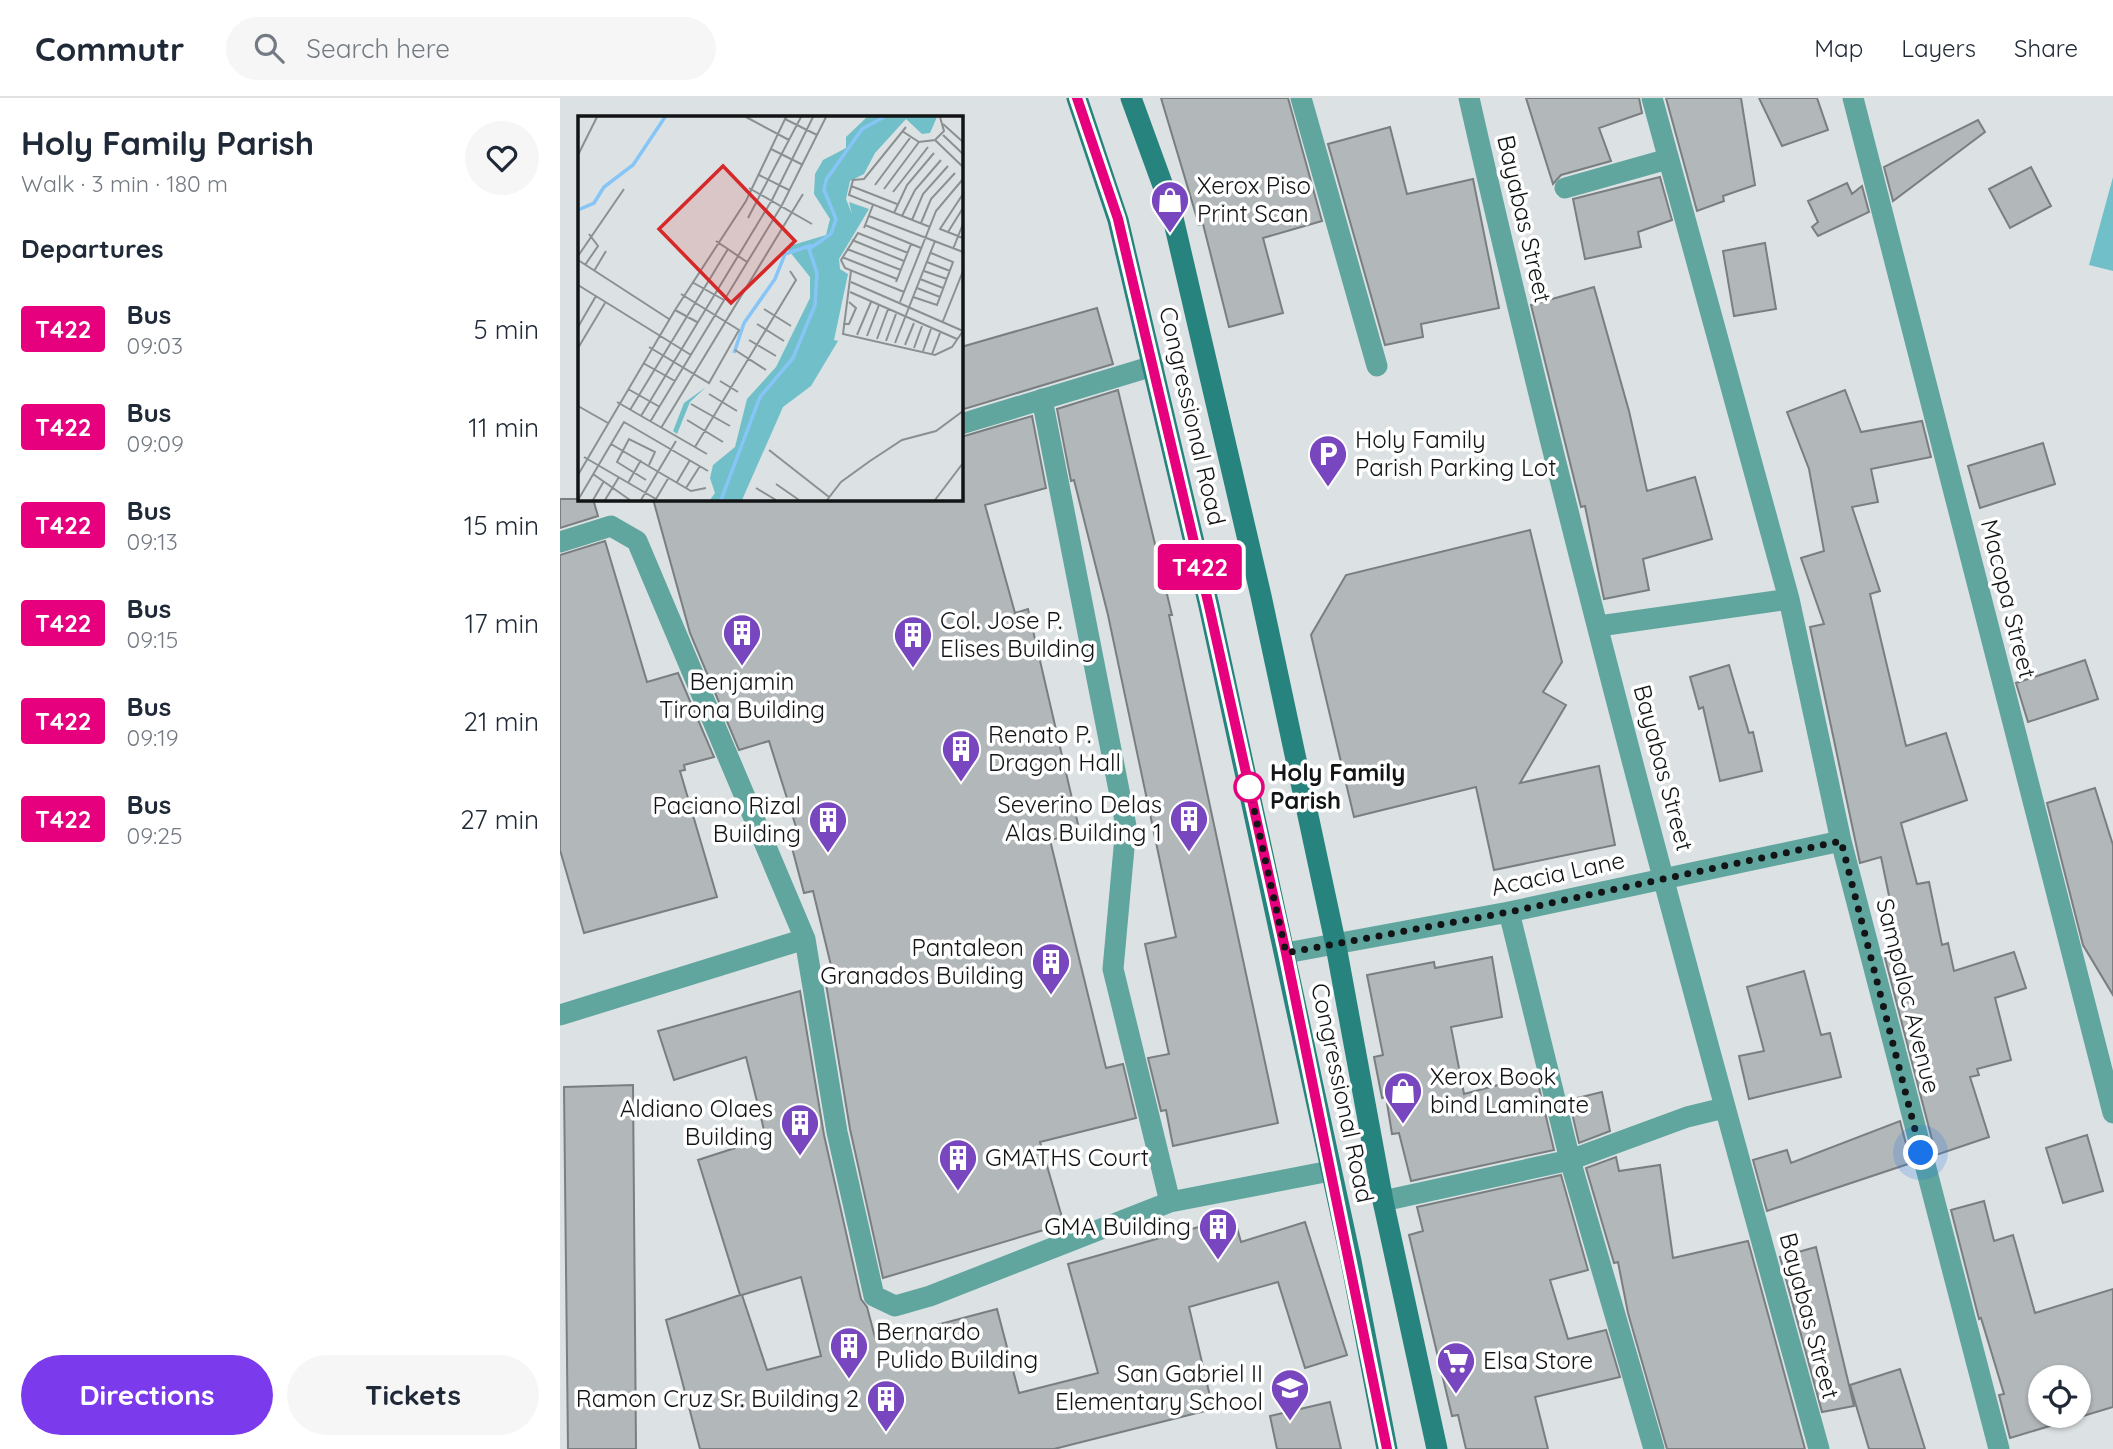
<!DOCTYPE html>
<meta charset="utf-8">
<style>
body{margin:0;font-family:Quicksand,sans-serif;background:#f6f6f7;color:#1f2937;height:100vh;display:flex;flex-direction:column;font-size:26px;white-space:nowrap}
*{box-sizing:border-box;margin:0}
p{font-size:23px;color:#747a83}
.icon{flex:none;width:38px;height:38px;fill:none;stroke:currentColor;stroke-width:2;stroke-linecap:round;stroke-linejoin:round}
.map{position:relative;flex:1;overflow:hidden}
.sheet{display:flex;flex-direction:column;background:#fff;width:560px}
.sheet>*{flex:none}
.badge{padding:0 14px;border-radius:5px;font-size:24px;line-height:46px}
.fabs{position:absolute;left:1468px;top:1267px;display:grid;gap:14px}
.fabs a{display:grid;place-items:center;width:63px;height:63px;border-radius:50%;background:#fff;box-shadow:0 2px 5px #0004;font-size:35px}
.you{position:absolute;width:35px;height:35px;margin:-18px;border:5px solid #fff;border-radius:50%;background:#1a73e8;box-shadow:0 0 0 10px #1a73e833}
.map>.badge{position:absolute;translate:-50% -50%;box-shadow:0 0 0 4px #fff}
h2{padding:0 21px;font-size:26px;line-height:63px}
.round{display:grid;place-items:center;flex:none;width:74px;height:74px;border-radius:37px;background:#f6f6f7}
.headline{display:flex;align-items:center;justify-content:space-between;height:119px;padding:0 21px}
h1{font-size:33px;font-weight:700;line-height:52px}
.button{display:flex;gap:14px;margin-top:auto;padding:14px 21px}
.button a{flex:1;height:80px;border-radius:42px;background:#7c3aed;color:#fff;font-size:28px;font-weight:700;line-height:80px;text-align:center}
.button a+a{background:#f6f6f7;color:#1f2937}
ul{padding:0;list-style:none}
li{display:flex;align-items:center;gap:21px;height:98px;padding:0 21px}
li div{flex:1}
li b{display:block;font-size:26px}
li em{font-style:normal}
li .badge{min-width:77px;font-weight:700;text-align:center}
header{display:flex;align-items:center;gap:42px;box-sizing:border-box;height:98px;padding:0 35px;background:#fff;border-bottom:2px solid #e0e1e3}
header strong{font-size:33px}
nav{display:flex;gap:38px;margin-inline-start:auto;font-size:24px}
.search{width:490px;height:63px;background:#f6f6f7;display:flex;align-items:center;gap:18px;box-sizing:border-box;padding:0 24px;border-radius:38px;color:#747a83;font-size:26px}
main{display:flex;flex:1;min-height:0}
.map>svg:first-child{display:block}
.green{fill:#71bfc9}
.building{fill:#b2b7b9;stroke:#797e80;stroke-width:2;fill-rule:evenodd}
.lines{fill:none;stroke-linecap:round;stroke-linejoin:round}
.lane{stroke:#61a59f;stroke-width:21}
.street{stroke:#61a59f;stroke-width:21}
.secondary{stroke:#27837d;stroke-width:21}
.line-casing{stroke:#fff;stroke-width:16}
.line{stroke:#e6007e;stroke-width:10}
.walk{stroke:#121415;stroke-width:7;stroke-dasharray:0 12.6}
.stop-dot{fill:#fff;stroke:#e6007e;stroke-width:3.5}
.labels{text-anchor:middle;stroke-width:7;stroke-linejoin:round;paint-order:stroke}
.poi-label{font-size:24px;fill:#121415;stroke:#fff;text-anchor:start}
.street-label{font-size:24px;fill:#121415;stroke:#fff}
.stop-label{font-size:24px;font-weight:bold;fill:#121415;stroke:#fff;text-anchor:start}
.inset-river{fill:none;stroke:#87c5f7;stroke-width:3.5}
.inset-road{fill:none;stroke:#8b9091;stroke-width:2}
.view{fill:#d62828;fill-opacity:0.15;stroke:#d62828;stroke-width:3.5}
.inset-edge{fill:none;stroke:#121415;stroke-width:3.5}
</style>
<header>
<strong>Commutr</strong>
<div class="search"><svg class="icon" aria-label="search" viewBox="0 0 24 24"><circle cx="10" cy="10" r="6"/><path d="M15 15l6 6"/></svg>Search here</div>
<nav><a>Map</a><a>Layers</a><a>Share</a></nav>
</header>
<main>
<section class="sheet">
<div class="headline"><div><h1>Holy Family Parish</h1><p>Walk · 3 min · 180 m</p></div><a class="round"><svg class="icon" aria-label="heart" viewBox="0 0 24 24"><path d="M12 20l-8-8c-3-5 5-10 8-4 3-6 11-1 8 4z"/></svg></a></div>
<h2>Departures</h2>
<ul>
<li><span class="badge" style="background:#e6007e;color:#fff">T422</span><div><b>Bus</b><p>09:03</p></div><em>5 min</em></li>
<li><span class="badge" style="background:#e6007e;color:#fff">T422</span><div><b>Bus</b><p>09:09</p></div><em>11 min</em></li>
<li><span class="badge" style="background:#e6007e;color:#fff">T422</span><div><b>Bus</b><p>09:13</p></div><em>15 min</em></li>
<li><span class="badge" style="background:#e6007e;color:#fff">T422</span><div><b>Bus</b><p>09:15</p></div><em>17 min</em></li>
<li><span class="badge" style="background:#e6007e;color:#fff">T422</span><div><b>Bus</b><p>09:19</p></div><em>21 min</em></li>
<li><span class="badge" style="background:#e6007e;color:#fff">T422</span><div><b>Bus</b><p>09:25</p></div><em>27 min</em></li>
</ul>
<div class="button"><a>Directions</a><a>Tickets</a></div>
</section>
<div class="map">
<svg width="1553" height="1351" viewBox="0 0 1553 1351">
<rect width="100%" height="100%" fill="#dce2e3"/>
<path class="green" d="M1553,79V173L1529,167Z"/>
<path class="building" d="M601,0H728L762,123L703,140L723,215L669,229L643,126L639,127Z
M966,0H1079L1082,15L1039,30L1051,63L1001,77L993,86Z
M1106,0H1181L1195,87L1163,98L1164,103L1137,113Z
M1199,0H1257L1268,32L1222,48Z
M1418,22L1425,34L1333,103L1324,69Z
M830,29L847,96L913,81L939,210L861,226L863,239L825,247L768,46Z
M1471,69L1491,108L1450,130L1429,91Z
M1100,79L1112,122L1078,134L1081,149L1025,161L1013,101Z
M1287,85L1292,96L1302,88L1309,114L1258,138L1252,129L1258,124L1248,103Z
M1205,145L1216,211L1174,218L1163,153Z
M1034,189L1069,313L1087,393L1135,379L1152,441L1083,461L1089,492L1044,501L1025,408L1021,409L971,207Z
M537,210L553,266L401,312V249Z
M558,292L612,517H609L718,1025L613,1048L606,1012L601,1013L588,960L609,956L585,846L616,839L548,517L514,382L511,383L497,311Z
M1285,292L1301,334L1362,323L1371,359L1311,371L1318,404L1292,409L1320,493L1310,496L1346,648L1386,635L1407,702L1341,725L1357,786L1369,784L1382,847L1388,845L1394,873L1454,854L1466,890L1435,900L1451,962L1417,971L1419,977L1410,979L1429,1039L1376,1057L1325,860L1341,856L1321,759L1300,765L1250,529L1264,526L1241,460L1264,453L1249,371L1227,314Z
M472,318L486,390L425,407L455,515L468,511L520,735L490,742L546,970L563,966L576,1020L480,1044L504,1126L323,1180L290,1031L266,886L275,884L253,793L244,795L227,731L236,729L209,643L179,652L130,535L93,401H401V339Z
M1483,345L1495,386L1420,410L1408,368Z
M0,401H33L38,418L0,430Z
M970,432L1002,564L983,594L1006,607L960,685L1039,668L1055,747L934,772L916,689L794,719L751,537L786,477Z
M45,443L87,584L118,575L154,659L124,667L125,672L120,673L157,799L24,835L0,752V457Z
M1525,562L1538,601L1468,624L1456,585Z
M1169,567L1189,635L1193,634L1202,673L1160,683L1143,609L1139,611L1130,579Z
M1535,690L1553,747V897L1523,847L1487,705Z
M932,859L942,919L891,929L904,996L976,977L994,1052L851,1083L839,1035L832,1036L826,999L822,1000L814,959L823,957L807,877L874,864L875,870Z
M1244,873L1261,937L1270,935L1281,979L1189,1001L1179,958L1204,953L1187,889Z
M240,893L264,1037L301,1201L307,1209L316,1243L437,1211L459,1295L538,1275L508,1166L674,1119L681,1144L745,1124L787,1257L745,1270L718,1184L629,1209L653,1311L494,1351H140L106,1222L180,1197L138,1062L206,1040L186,959L114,982L98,933ZM241,1179L261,1258L207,1272L182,1197Z
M73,987L76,1351H8L4,989Z
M1042,994L1050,1033L1019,1045L1009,1002Z
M1340,1023L1351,1065L1207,1113L1193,1062L1227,1052L1231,1065Z
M1527,1037L1543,1093L1503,1105L1486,1050Z
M1056,1059L1059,1073L1100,1067L1113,1160L1188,1143L1245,1351H1107L1068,1215L1058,1164L1054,1165L1026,1070Z
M1001,1077L1028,1172L990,1182L1008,1241L1046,1232L1060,1279L975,1299L988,1351H906L898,1317L892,1318L849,1137L863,1133L857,1109Z
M1424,1103L1434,1143L1453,1137L1475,1215L1553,1191V1309L1450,1340L1439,1297L1444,1296L1421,1220L1419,1221L1391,1112ZM1480,1279H1519V1318H1480Z
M1256,1149L1294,1308L1262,1314L1220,1159Z
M1340,1271L1365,1351H1309L1290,1287Z
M770,1304L781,1351H717L710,1318Z"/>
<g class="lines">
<path class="lane" d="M482,301L566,728L553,871L610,1104
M401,326L593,268
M0,444L51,428L77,443L245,841
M0,917L245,841L277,1034L314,1198L335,1208L370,1198L610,1104L770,1073"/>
<path class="street" d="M741,0L817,268
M909,0C1012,454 1135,903 1259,1351
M1092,0L1229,501L1281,743L1439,1351
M1293,0L1553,1015
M1005,90L1108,61
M1039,528L1229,501
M949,814L1010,1062L1094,1351
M726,855L949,814L1281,743
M823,1103L1010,1062L1127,1019L1164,1010"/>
<path class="secondary" d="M517,0L558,122L649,508L791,1163L827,1351
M571,0L610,107L701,498L776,848L823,1103L877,1351"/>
</g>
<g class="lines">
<g class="line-casing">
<path id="line" d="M517,0L558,121L649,508L726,855L827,1351"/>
</g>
<use href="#line" class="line"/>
<path class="walk" d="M689,689L726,855L949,814L1281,743L1361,1055"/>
</g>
<defs>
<g id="shop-pin" transform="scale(2.0125)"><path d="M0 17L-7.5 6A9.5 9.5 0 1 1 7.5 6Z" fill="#7847bf" stroke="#fff"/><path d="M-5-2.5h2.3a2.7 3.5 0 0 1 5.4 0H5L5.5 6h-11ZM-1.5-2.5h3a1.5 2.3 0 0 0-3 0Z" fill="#fff"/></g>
<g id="parking-pin" transform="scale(2.0125)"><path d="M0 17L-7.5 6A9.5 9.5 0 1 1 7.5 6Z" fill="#7847bf" stroke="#fff"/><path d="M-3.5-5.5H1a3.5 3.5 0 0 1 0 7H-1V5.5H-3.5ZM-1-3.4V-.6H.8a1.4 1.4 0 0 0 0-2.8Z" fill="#fff"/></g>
<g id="building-pin" transform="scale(2.0125)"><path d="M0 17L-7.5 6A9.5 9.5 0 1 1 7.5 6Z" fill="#7847bf" stroke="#fff"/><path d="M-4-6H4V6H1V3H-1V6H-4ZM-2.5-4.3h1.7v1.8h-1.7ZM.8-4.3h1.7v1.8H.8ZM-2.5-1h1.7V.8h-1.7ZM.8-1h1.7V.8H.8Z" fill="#fff"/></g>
<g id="supermarket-pin" transform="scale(2.0125)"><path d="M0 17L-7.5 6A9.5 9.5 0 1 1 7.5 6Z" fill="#7847bf" stroke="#fff"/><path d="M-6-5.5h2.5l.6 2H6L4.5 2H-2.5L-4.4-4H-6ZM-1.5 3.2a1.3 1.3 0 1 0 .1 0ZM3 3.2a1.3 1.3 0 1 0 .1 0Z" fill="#fff"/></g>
<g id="school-pin" transform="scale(2.0125)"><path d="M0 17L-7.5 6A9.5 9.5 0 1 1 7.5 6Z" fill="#7847bf" stroke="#fff"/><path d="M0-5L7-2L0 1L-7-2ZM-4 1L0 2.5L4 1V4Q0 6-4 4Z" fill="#fff"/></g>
</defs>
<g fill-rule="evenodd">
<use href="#shop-pin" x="610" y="102"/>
<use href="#parking-pin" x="768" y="356"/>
<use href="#building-pin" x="182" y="535"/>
<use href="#building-pin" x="353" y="537"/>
<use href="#building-pin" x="401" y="651"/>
<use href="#building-pin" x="629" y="721"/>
<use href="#building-pin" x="268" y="722"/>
<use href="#building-pin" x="491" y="864"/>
<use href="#shop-pin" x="843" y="993"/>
<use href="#building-pin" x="240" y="1025"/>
<use href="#building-pin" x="398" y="1060"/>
<use href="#building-pin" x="658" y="1129"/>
<use href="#building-pin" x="289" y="1248"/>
<use href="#supermarket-pin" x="896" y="1263"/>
<use href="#school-pin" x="730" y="1290"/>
<use href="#building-pin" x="326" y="1301"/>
</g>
<circle class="stop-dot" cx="689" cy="689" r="14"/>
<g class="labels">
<g class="poi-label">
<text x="637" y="96">Xerox Piso<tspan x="637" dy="28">Print Scan</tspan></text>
<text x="795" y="350">Holy Family<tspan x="795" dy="28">Parish Parking Lot</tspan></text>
<text x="380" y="531">Col. Jose P.<tspan x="380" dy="28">Elises Building</tspan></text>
<text x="182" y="592" text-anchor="middle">Benjamin<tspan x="182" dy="28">Tirona Building</tspan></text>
<text x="428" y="645">Renato P.<tspan x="428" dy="28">Dragon Hall</tspan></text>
<text x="602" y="715" text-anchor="end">Severino Delas<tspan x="602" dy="28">Alas Building 1</tspan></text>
<text x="241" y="716" text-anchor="end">Paciano Rizal<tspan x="241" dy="28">Building</tspan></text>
<text x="464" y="858" text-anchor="end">Pantaleon<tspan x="464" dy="28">Granados Building</tspan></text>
<text x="870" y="987">Xerox Book<tspan x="870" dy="28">bind Laminate</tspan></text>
<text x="213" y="1019" text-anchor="end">Aldiano Olaes<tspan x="213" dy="28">Building</tspan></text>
<text x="425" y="1068">GMATHS Court</text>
<text x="631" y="1137" text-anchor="end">GMA Building</text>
<text x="316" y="1242">Bernardo<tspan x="316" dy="28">Pulido Building</tspan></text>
<text x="923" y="1271">Elsa Store</text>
<text x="703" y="1284" text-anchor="end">San Gabriel II<tspan x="703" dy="28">Elementary School</tspan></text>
<text x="299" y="1309" text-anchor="end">Ramon Cruz Sr. Building 2</text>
</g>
<g class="street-label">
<text transform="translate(964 121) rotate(77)" y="8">Bayabas Street</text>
<text transform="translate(632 318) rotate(77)" y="8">Congressional Road</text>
<text transform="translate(1448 501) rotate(76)" y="8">Macopa Street</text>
<text transform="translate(1103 670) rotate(75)" y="8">Bayabas Street</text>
<text transform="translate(998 776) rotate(-12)" y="8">Acacia Lane</text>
<text transform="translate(1348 898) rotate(76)" y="8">Sampaloc Avenue</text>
<text transform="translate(782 995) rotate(78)" y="8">Congressional Road</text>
<text transform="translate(1249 1218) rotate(75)" y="8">Bayabas Street</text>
</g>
<g class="stop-label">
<text x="710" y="683">Holy Family<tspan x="710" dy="28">Parish</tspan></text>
</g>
</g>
<g transform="translate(18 18)">
<rect width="385" height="385" fill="#dce2e3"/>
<path d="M289,1H359L352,17L344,18L328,3L297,37L286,58L272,65L268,83L274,98L271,86L291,93L261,143L262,153L270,158L256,224L260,225L233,270L205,291L164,384H132L137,377L132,362L135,349L157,331L169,283L198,251L232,182V161L208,131L248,119L252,103L236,78L237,58L245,44L268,32V21ZM128,271L112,286L99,318L95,315L106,287Z" fill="#71bfc9"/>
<path class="inset-river" d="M0,94L16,87L26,71L55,49L87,1M156,237L166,207L197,163L207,138L234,129M143,384L182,281L215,242L237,189L239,157L231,133L253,118L258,103L246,74L248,64L284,13L306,1"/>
<path class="inset-road" d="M168,1L211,24M207,3L239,19M365,8L385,26M328,11L286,63L275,64L271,79L352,111M324,15L341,26L357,24L366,15L362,1M365,19L385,38M357,24L385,51M193,33L225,49M0,39L19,1M181,59L211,74M297,69L332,22M273,70L319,88M171,72L234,108M306,73L341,26M315,76L350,31M385,78L362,113L385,122M316,97L329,69L356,37M291,100L385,136M324,100L337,74L363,44M170,102L223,1M334,104L345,78L370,50M343,107L353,83L377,57M287,109L343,132M286,112L295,89M370,116L385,92M274,124L326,145M138,125L169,146M269,133L323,154M375,133L385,108M0,140L46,73M264,141L319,163M0,144L91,203M349,146L372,155M7,149L20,130L11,118M16,155L28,135M273,155L265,218L357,239L374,231L385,215M346,155L369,163M342,163L365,172M114,166L146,184M273,166L385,215M318,166L333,128M0,169L113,239M339,172L362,181M272,176L379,223M326,176L267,152L263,144L280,117L330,137M335,181L359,189L375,146L353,137M322,186L358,95L385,63M186,193L213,210M97,194L119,206M365,205L385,155M179,208L206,225M265,208H271L278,192L271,186M0,211L18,180M279,219L293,186M289,220L301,189M299,223L310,193M171,224L198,240M308,225L318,198M317,227L357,125M327,229L336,207M71,231L131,267L135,260L161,214L103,178M0,232L27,187M336,232L344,210M157,234L188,254M345,235L353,213M354,238L362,217M65,247L97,265M142,265L160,276M50,273L82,291M131,278L159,295M39,286L129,338M113,288L152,310M0,290L30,307M52,294L150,133M63,300L194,84L235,1M109,304L145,326M72,306L204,89L248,1M83,312L225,78M33,328L113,375L128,372M117,331L218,164L212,155M191,334L251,381M6,341L78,383L91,361M15,358L52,384M0,359L97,194L168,85L208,1M68,364L39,346L51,323L77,336L71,349M99,366L112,344M50,367L63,344M198,368L221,384M108,372L122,350M178,372L198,384M0,384L46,306L130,355M15,384L26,365M27,384L41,361M63,384L98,325M249,384L263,366L292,345L324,324L358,315L385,295M357,384L385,347"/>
<path class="view" d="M145,50L217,125L153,187L81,113Z"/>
<rect width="385" height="385" class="inset-edge"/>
</g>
</svg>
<div class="fabs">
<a><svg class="icon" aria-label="locate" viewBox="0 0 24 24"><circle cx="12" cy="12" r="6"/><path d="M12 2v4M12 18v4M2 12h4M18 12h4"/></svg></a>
</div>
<div class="you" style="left:1361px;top:1055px"></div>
<b class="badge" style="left:640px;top:469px;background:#e6007e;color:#fff">T422</b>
</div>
</main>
